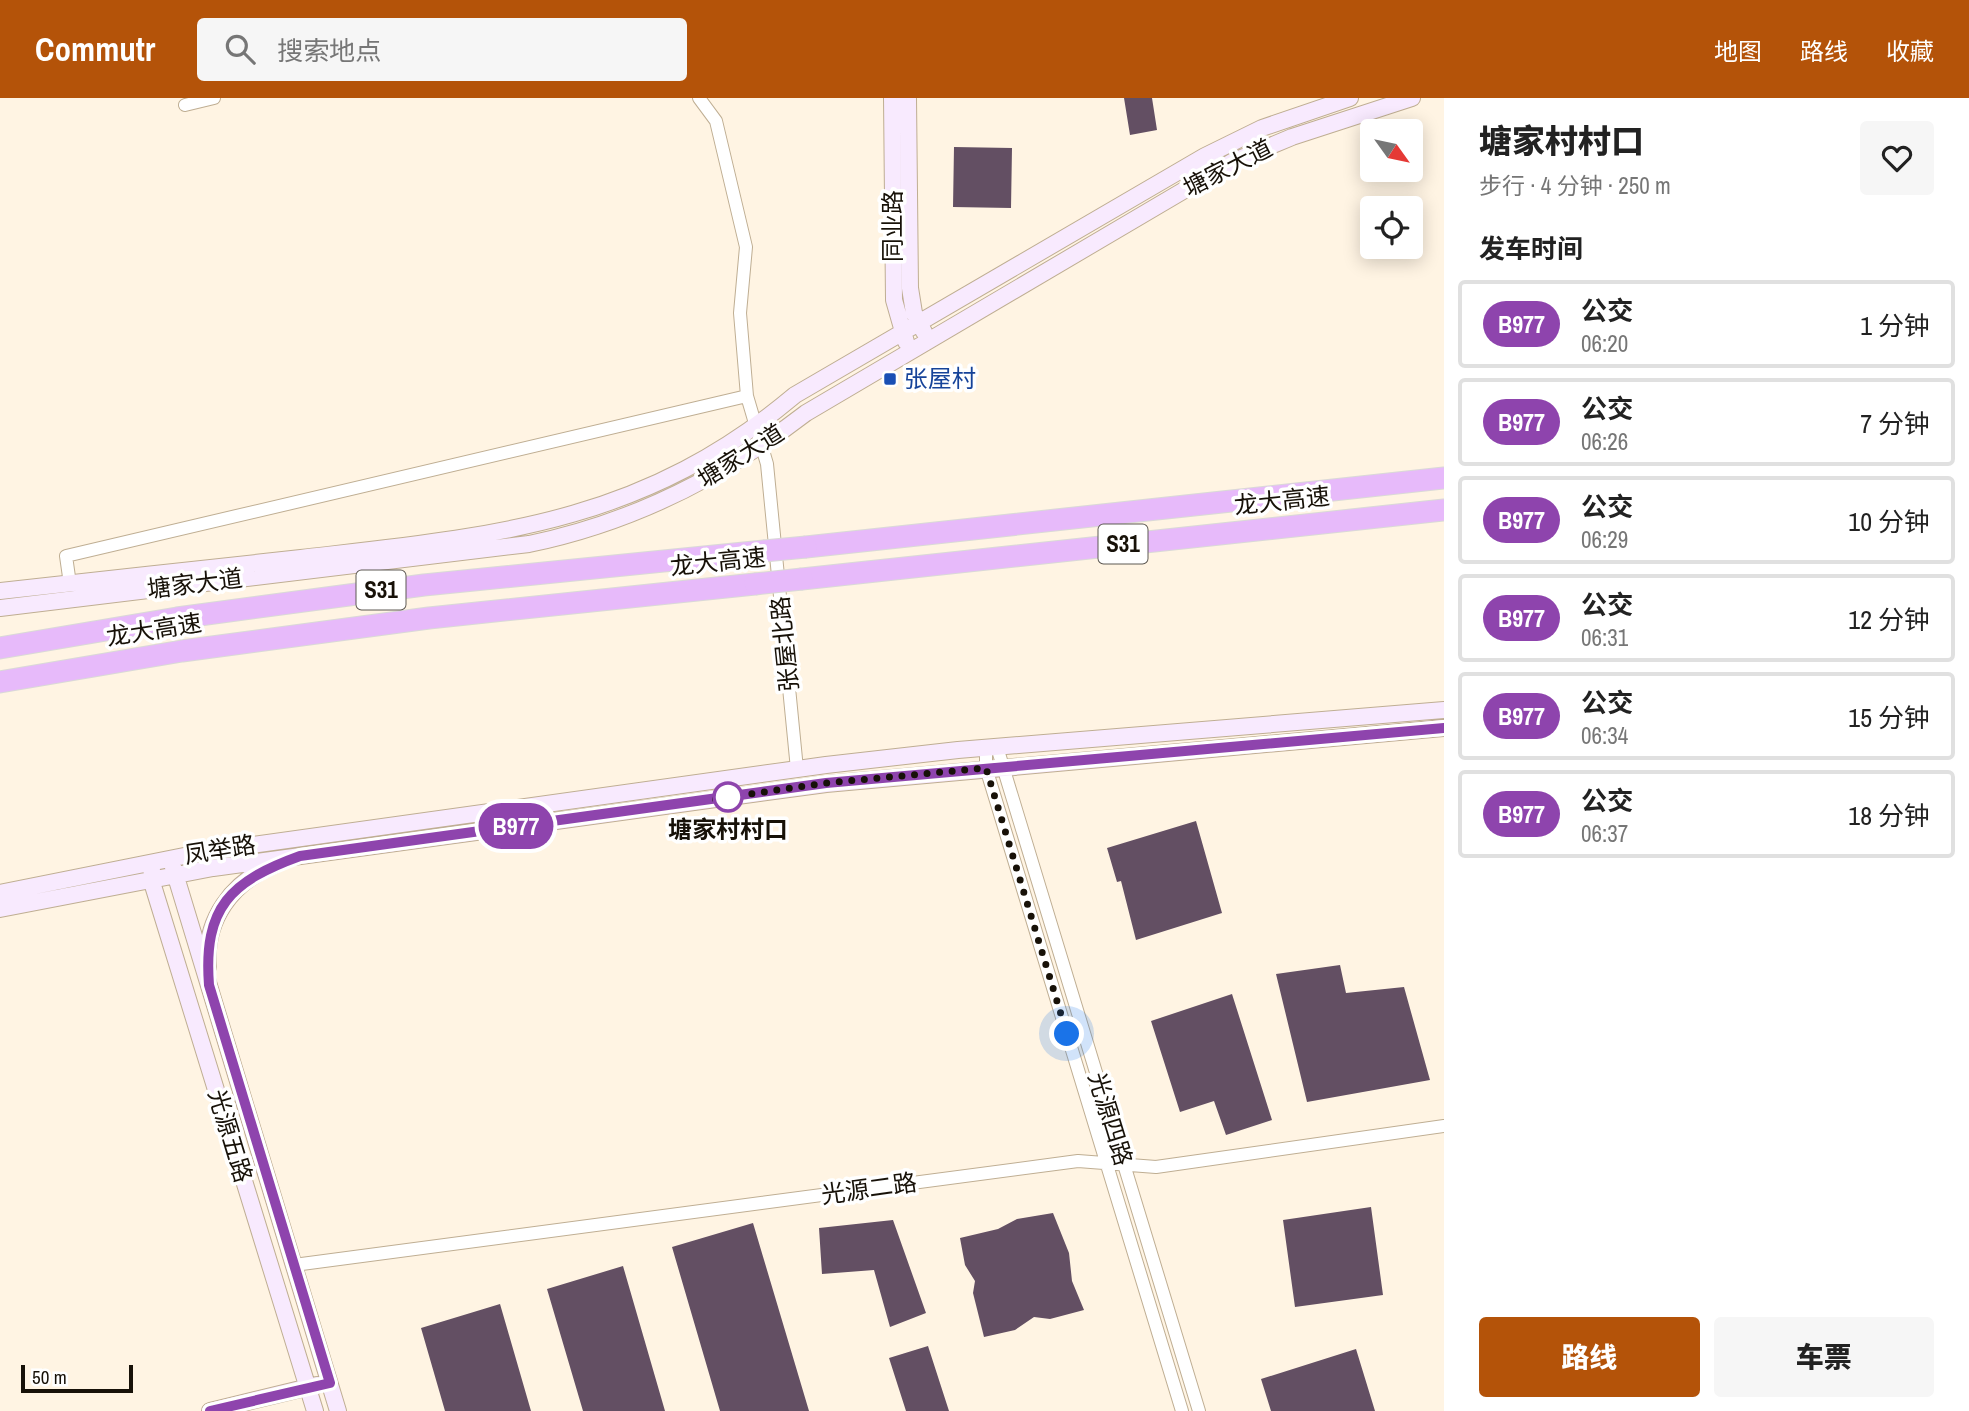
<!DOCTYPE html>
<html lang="zh">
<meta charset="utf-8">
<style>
body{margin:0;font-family:"Archivo Narrow","Noto Sans SC",sans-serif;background:#f6f6f6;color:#222;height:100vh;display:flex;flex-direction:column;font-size:26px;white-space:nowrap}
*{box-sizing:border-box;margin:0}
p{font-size:23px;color:#767676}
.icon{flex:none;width:38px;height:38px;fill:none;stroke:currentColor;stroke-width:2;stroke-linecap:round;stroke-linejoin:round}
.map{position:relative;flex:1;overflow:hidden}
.side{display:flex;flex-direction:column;background:#fff;width:525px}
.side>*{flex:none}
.badge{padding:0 14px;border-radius:23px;font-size:24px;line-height:46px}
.needle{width:46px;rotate:123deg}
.controls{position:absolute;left:1360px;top:21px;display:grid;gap:14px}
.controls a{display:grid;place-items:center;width:63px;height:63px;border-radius:7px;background:#fff;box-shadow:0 4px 18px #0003;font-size:35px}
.scale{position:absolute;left:21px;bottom:18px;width:112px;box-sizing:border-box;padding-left:7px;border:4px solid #171108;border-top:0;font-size:19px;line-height:24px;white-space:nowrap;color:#171108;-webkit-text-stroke:5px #fff;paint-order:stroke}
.you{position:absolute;width:35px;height:35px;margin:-18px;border:5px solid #fff;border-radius:50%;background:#1a73e8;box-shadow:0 0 0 10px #1a73e833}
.map>.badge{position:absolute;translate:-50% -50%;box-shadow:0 0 0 4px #fff}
h2{padding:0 35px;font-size:26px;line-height:63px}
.round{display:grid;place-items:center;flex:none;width:74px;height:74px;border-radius:7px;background:#f6f6f6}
.overview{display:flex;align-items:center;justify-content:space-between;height:119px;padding:0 35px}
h1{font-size:33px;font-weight:800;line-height:52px}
.cta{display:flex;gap:14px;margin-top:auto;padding:14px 35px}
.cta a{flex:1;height:80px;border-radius:7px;background:#b45309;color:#fff;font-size:28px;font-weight:800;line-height:80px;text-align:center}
.cta a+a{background:#f6f6f6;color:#222}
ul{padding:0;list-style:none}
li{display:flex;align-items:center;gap:21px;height:88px;margin:0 14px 10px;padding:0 21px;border:4px solid #e0e0e0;border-radius:7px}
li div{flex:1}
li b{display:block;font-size:26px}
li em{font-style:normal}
li .badge{min-width:77px;font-weight:700;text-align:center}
header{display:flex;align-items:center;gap:42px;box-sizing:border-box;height:98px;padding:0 35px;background:#b45309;color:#fff}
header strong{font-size:33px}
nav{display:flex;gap:38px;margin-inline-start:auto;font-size:24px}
.search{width:490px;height:63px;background:#f6f6f6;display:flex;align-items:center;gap:18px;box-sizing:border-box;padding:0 24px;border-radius:7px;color:#767676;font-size:26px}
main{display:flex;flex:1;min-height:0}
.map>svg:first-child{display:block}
.building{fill:#634f63}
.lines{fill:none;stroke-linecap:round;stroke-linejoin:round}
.street-casing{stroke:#bfae93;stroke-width:14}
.secondary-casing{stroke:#bfae93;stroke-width:18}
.highway-casing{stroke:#dad9d7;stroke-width:23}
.street{stroke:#fff;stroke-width:12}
.secondary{stroke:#f8eafe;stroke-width:16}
.highway{stroke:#e7bafa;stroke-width:21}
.highway-bridge-casing{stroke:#dad9d7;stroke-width:23;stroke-linecap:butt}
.highway-bridge{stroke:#e7bafa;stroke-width:21}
.line-casing{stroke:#fff;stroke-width:16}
.line{stroke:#8e44ad;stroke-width:10}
.walk{stroke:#171108;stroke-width:7;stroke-dasharray:0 12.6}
.transit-dot{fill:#1a4fb4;stroke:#fff;stroke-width:2.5}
.stop-dot{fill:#fff;stroke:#8e44ad;stroke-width:3.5}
.labels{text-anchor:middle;stroke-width:7;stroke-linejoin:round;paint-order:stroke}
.shield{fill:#fff;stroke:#5d5852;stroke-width:2}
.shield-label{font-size:23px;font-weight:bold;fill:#171108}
.street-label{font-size:24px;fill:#171108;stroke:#fff}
.transit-label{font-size:24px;fill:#164399;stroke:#fff;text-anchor:start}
.stop-label{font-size:24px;font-weight:bold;fill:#171108;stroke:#fff}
</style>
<header>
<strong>Commutr</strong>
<div class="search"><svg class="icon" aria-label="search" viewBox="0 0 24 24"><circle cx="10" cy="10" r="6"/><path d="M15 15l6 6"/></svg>搜索地点</div>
<nav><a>地图</a><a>路线</a><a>收藏</a></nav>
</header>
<main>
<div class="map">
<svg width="1444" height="1313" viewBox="0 0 1444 1313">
<rect width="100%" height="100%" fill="#fff4e3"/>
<path class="building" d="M1124,0H1152L1157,32L1130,37Z
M954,49L1012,50L1011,110L953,109Z
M1196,723L1222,815L1136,842L1121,783L1117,784L1107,750Z
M1340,867L1346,895L1404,889L1430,982L1307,1004L1276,876Z
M1232,896L1272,1022L1226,1037L1214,1003L1180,1014L1151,923Z
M1371,1109L1383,1197L1295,1209L1283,1122Z
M1053,1115L1069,1155L1072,1183L1084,1212L1050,1221L1034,1219L1015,1232L984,1239L973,1195L975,1183L965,1167L960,1140L998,1131L1017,1121Z
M893,1122L926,1215L890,1229L874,1172L822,1176L819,1130Z
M753,1125L809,1313H720L672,1149Z
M623,1168L665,1313H583L547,1191Z
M500,1206L531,1313H445L421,1230Z
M928,1248L949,1313H906L889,1260Z
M1356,1251L1375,1313H1271L1261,1281Z"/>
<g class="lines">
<g class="street-casing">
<path id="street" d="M185,7L214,0
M747,298L767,366L797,671
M70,486L66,458L747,298L740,215L746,149L716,23L699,0
M997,649L1199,1313
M990,650L986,656V670L1182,1313
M294,1167L1078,1063L1156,1069L1444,1028"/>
</g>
<g class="secondary-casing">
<path id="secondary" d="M892,0L894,202L906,244
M908,0L910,190L914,215L924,234
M0,493C100,482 201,471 301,460C492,438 640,427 795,297L1205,58L1262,30L1350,0
M0,510L529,446C631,425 723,379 806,315L1232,64L1292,39L1412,0
M173,769L338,1313
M152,772L151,781L315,1313
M0,795L209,753L826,667L958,652L1444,612
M0,811L213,770L826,686L1444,630
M208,869C204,822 232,784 274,767
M210,1313L317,1287"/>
</g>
<g class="highway-casing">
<path id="highway" d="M806,449L1444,380
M802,481L1444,412
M0,550L177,520L424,487L764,453
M0,584L182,553L429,520L755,486"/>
</g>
<use href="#street" class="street"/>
<use href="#secondary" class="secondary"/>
<use href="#highway" class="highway"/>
<g class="highway-bridge-casing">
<path id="highway-bridge" d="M764,453L806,449
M755,486L802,481"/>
</g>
<use href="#highway-bridge" class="highway-bridge"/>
</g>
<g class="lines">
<g class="line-casing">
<path id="line" d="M210,1313L330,1285L209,887C203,809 231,783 300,758L826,685L1444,630"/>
</g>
<use href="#line" class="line"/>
<path class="walk" d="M728,699L715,701L826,685L986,670L1067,936"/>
</g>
<rect class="transit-dot" x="883" y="274" width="14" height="14" rx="3.5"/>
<circle class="stop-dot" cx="728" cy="699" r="14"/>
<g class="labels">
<g class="shield">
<rect x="1098.5" y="426.5" width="49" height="39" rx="5"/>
<rect x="356.5" y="472.5" width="49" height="39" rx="5"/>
</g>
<g class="shield-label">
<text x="1123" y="454">S31</text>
<text x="381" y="500">S31</text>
</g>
<g class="street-label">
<text transform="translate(1228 70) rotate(-27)" y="8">塘家大道</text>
<text transform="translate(893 128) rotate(-90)" y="8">同业路</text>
<text transform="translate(741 358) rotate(-32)" y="8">塘家大道</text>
<text transform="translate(1282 403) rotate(-6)" y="8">龙大高速</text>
<text transform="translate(718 464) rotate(-6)" y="8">龙大高速</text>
<text transform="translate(195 486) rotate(-7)" y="8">塘家大道</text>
<text transform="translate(154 532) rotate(-9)" y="8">龙大高速</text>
<text transform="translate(785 546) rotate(-96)" y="8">张屋北路</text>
<text transform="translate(220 752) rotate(-9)" y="8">凤举路</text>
<text transform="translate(1110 1021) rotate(73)" y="8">光源四路</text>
<text transform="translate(230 1038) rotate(73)" y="8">光源五路</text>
<text transform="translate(869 1091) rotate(-8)" y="8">光源二路</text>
</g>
<g class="transit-label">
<text x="904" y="289">张屋村</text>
</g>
<g class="stop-label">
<text x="728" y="740">塘家村村口</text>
</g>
</g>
</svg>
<div class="controls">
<a><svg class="needle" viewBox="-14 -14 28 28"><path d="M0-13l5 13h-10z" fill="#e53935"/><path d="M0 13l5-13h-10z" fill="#767676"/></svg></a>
<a><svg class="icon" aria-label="locate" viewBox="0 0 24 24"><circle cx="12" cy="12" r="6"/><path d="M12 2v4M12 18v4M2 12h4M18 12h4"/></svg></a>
</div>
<div class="scale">50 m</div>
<div class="you" style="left:1067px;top:936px"></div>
<b class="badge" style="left:516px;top:728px;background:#8e44ad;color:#fff">B977</b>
</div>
<section class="side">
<div class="overview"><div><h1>塘家村村口</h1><p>步行 · 4 分钟 · 250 m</p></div><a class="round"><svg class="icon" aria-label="heart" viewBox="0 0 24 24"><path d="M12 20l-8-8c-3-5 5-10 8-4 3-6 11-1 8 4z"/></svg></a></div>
<h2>发车时间</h2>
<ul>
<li><span class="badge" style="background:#8e44ad;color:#fff">B977</span><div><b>公交</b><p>06:20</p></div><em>1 分钟</em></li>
<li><span class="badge" style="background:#8e44ad;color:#fff">B977</span><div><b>公交</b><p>06:26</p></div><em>7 分钟</em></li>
<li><span class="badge" style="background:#8e44ad;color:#fff">B977</span><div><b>公交</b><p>06:29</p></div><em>10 分钟</em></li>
<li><span class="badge" style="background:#8e44ad;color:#fff">B977</span><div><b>公交</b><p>06:31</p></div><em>12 分钟</em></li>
<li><span class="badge" style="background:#8e44ad;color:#fff">B977</span><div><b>公交</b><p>06:34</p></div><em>15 分钟</em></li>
<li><span class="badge" style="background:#8e44ad;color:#fff">B977</span><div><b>公交</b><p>06:37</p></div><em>18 分钟</em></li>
</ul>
<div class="cta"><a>路线</a><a>车票</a></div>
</section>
</main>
